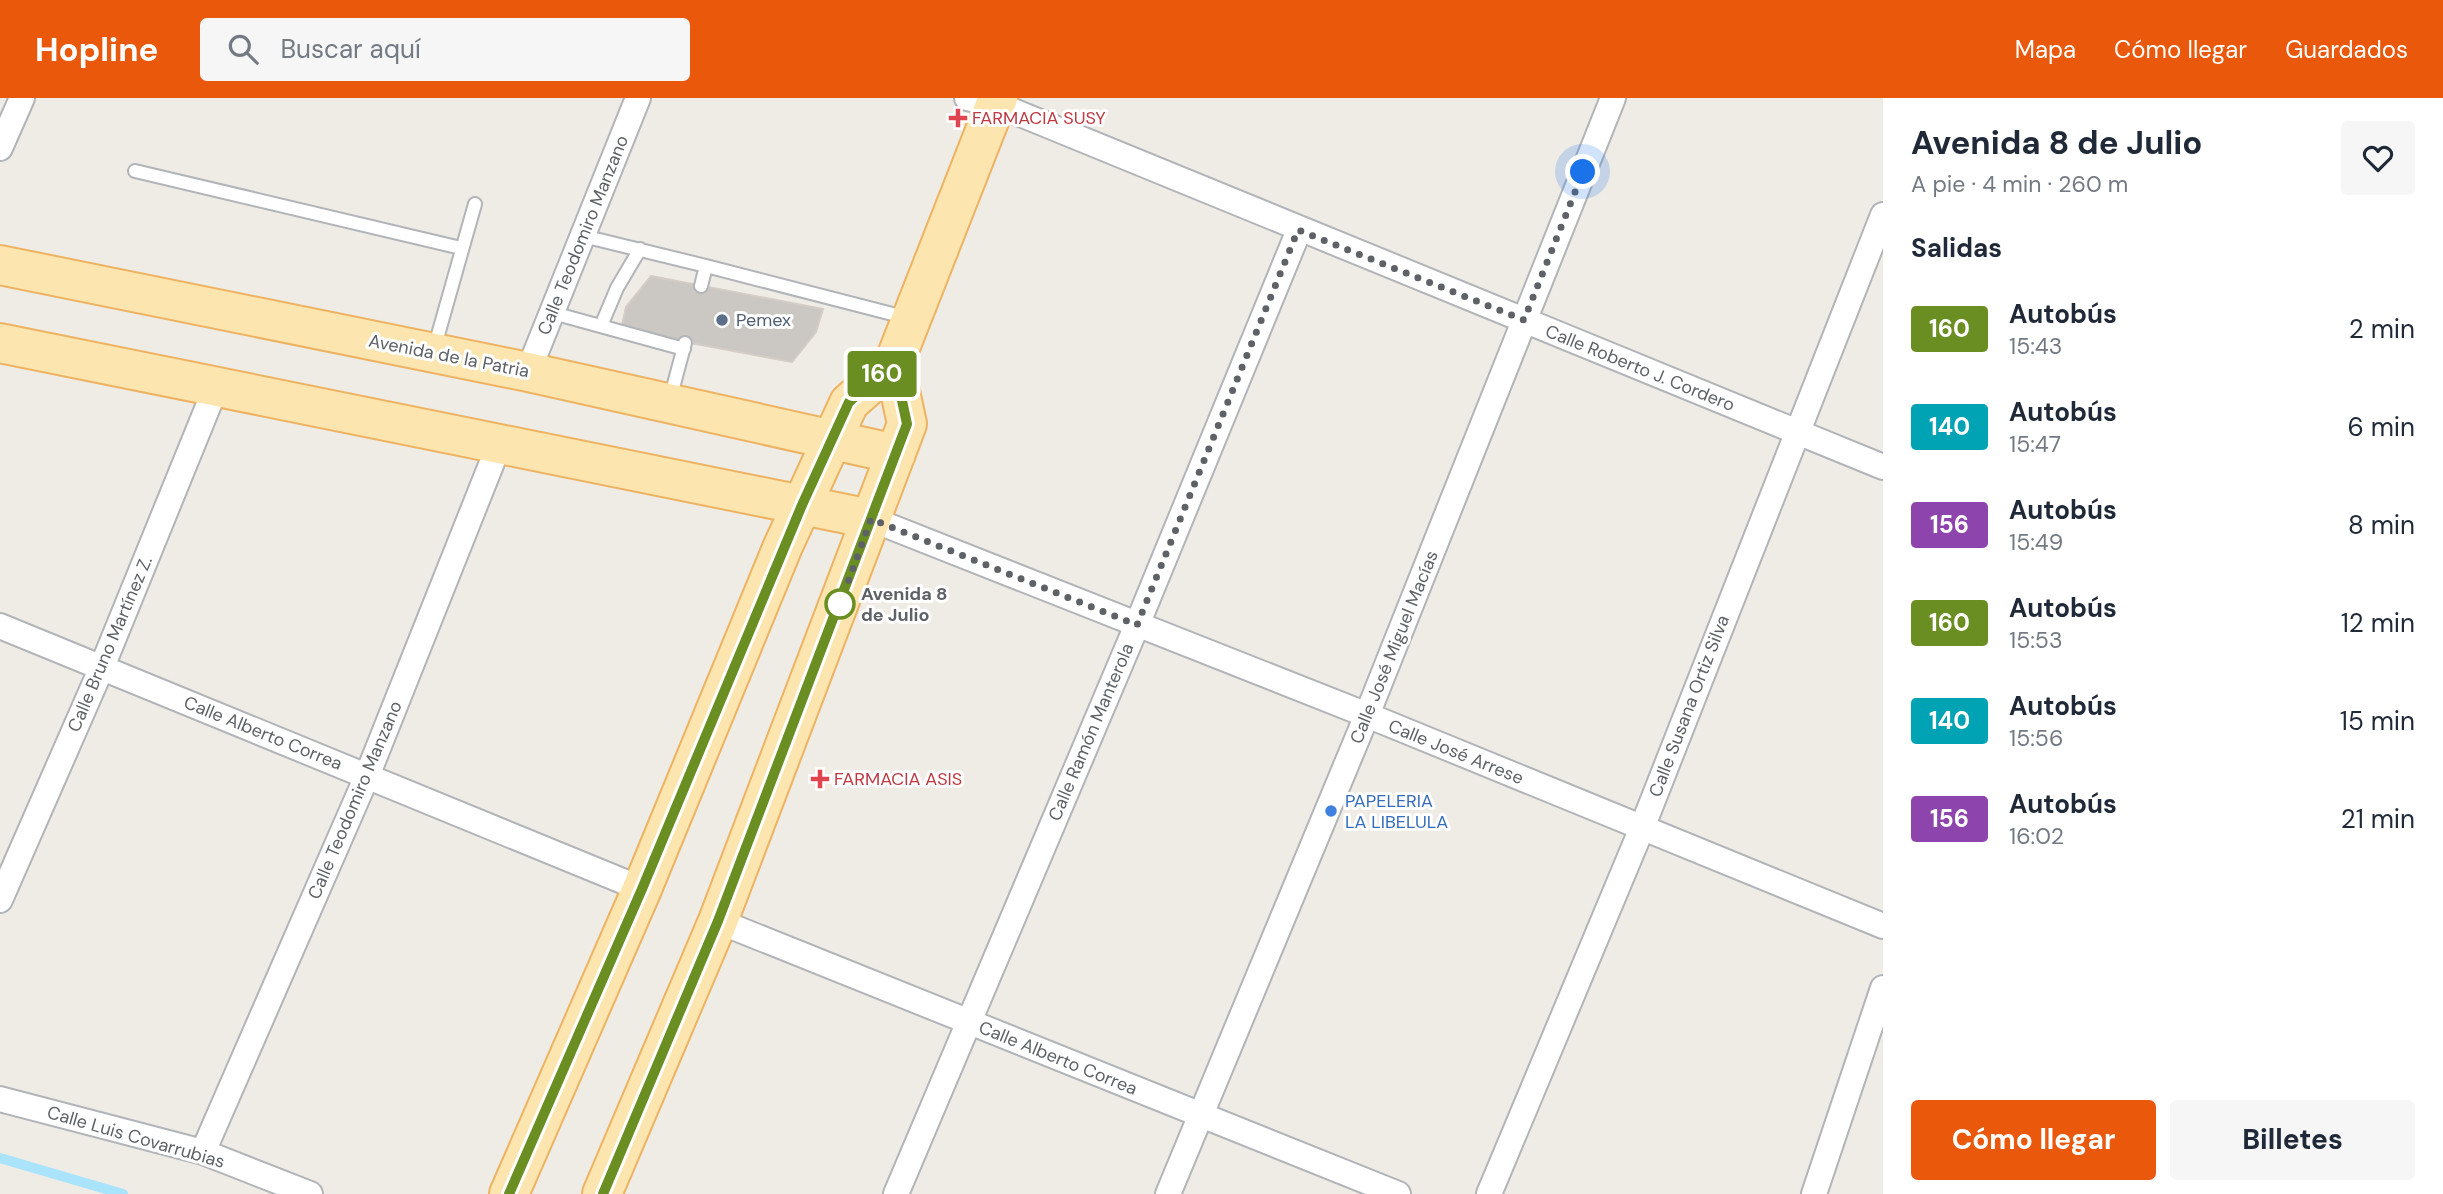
<!DOCTYPE html>
<html lang="es">
<meta charset="utf-8">
<style>
body{margin:0;font-family:"DM Sans",sans-serif;background:#f6f6f7;color:#1f2937;height:100vh;display:flex;flex-direction:column;font-size:26px;white-space:nowrap}
*{box-sizing:border-box;margin:0}
p{font-size:23px;color:#747a83}
.icon{flex:none;width:38px;height:38px;fill:none;stroke:currentColor;stroke-width:2;stroke-linecap:round;stroke-linejoin:round}
.map{position:relative;flex:1;overflow:hidden}
.drawer{display:flex;flex-direction:column;background:#fff;width:560px}
.drawer>*{flex:none}
.badge{padding:0 14px;border-radius:5px;font-size:24px;line-height:46px}
.you{position:absolute;width:35px;height:35px;margin:-18px;border:5px solid #fff;border-radius:50%;background:#1a73e8;box-shadow:0 0 0 10px #1a73e833}
.map>.badge{position:absolute;translate:-50% -50%;box-shadow:0 0 0 4px #fff}
h2{padding:0 28px;font-size:26px;line-height:63px}
.round{display:grid;place-items:center;flex:none;width:74px;height:74px;border-radius:7px;background:#f6f6f7}
.head{display:flex;align-items:center;justify-content:space-between;height:119px;padding:0 28px}
h1{font-size:33px;font-weight:700;line-height:52px}
.button{display:flex;gap:14px;margin-top:auto;padding:14px 28px}
.button a{flex:1;height:80px;border-radius:7px;background:#ea580c;color:#fff;font-size:28px;font-weight:700;line-height:80px;text-align:center}
.button a+a{background:#f6f6f7;color:#1f2937}
ul{padding:0;list-style:none}
li{display:flex;align-items:center;gap:21px;height:98px;padding:0 28px}
li div{flex:1}
li b{display:block;font-size:26px}
li em{font-style:normal}
li .badge{min-width:77px;font-weight:700;text-align:center}
header{display:flex;align-items:center;gap:42px;box-sizing:border-box;height:98px;padding:0 35px;background:#ea580c;color:#fff}
header strong{font-size:33px}
nav{display:flex;gap:38px;margin-inline-start:auto;font-size:24px}
.search{width:490px;height:63px;background:#f6f6f7;display:flex;align-items:center;gap:18px;box-sizing:border-box;padding:0 24px;border-radius:7px;color:#747a83;font-size:26px}
main{display:flex;flex:1;min-height:0}
.map>svg:first-child{display:block}
.lines{fill:none;stroke-linecap:round;stroke-linejoin:round}
.stream{stroke:#a9e3fc;stroke-width:10}
.building{fill:#cbc7c3;stroke:#d4cdc5;stroke-width:2}
.service-casing{stroke:#b1b4b8;stroke-width:16}
.minor-casing{stroke:#b1b4b8;stroke-width:28}
.primary-casing{stroke:#edb362;stroke-width:42}
.service{stroke:#fff;stroke-width:12}
.minor{stroke:#fff;stroke-width:24}
.primary{stroke:#fce5ae;stroke-width:38}
.line-casing{stroke:#fff;stroke-width:16}
.line{stroke:#6b8e23;stroke-width:10}
.walk{stroke:#5e6266;stroke-width:7;stroke-dasharray:0 12.6}
.health-dot{fill:#e0444e;stroke:#fff;stroke-width:2.5}
.service-dot{fill:#5c6f8a;stroke:#fff;stroke-width:2.5}
.stop-dot{fill:#fff;stroke:#6b8e23;stroke-width:3.5}
.shop-dot{fill:#3f7fe0;stroke:#fff;stroke-width:2.5}
.labels{text-anchor:middle;stroke-width:6;stroke-linejoin:round;paint-order:stroke}
.health-label{font-size:18px;fill:#be3a42;stroke:#fff;text-anchor:start}
.street-label{font-size:18px;fill:#5e6266;stroke:#fff}
.service-label{font-size:18px;fill:#4e5e75;stroke:#fff;text-anchor:start}
.stop-label{font-size:18px;font-weight:bold;fill:#5e6266;stroke:#fff;text-anchor:start}
.shop-label{font-size:18px;fill:#366cbe;stroke:#fff;text-anchor:start}
</style>
<header>
<strong>Hopline</strong>
<div class="search"><svg class="icon" aria-label="search" viewBox="0 0 24 24"><circle cx="10" cy="10" r="6"/><path d="M15 15l6 6"/></svg>Buscar aquí</div>
<nav><a>Mapa</a><a>Cómo llegar</a><a>Guardados</a></nav>
</header>
<main>
<div class="map">
<svg width="1883" height="1096" viewBox="0 0 1883 1096">
<rect width="100%" height="100%" fill="#efece6"/>
<g class="lines">
<path class="stream" d="M0,1060L123,1096"/>
</g>
<path class="building" d="M651,178L823,211L816,234L792,264L621,232L626,209Z"/>
<g class="lines">
<g class="service-casing">
<path id="service" d="M135,73L461,150
M583,138L706,168
M701,188L706,168L908,220
M553,215L684,251
M601,228L617,190L640,151
M434,251L475,106
M670,301L685,245"/>
</g>
<g class="minor-casing">
<path id="minor" d="M967,0L996,6L1883,369
M0,50L22,0
M528,274L638,0
M871,421L1367,617L1883,828
M0,528L642,791
M0,802L102,569L216,289
M718,823L1398,1096
M0,1001L203,1054L310,1096
M203,1054L367,678L499,347
M896,1096L1137,527L1299,132
M1168,1096L1367,617L1613,0
M1489,1096L1642,730L1883,117
M1814,1096L1883,890"/>
</g>
<g class="primary-casing">
<path id="primary" d="M0,167L528,274L896,356
M0,245L871,421
M509,1096L642,791L783,448L849,305L894,265L998,0
M602,1096L718,823L907,326L894,265"/>
</g>
<use href="#service" class="service"/>
<use href="#minor" class="minor"/>
<use href="#primary" class="primary"/>
</g>
<g class="lines">
<g class="line-casing">
<path id="line" d="M509,1096L642,791L802,407L849,304L894,265L907,326L718,823L603,1096"/>
</g>
<use href="#line" class="line"/>
<path class="walk" d="M840,506L871,421L1137,527L1298,132L1524,222L1583,74"/>
</g>
<g class="health-dot">
<path d="M954.5 9.5h7v7h7v7h-7v7h-7v-7h-7v-7h7z"/>
<path d="M816.5 670.5h7v7h7v7h-7v7h-7v-7h-7v-7h7z"/>
</g>
<circle class="service-dot" cx="722" cy="222" r="7"/>
<circle class="stop-dot" cx="840" cy="506" r="14"/>
<circle class="shop-dot" cx="1331" cy="713" r="7"/>
<g class="labels">
<g class="health-label">
<text x="972" y="26">FARMACIA SUSY</text>
<text x="834" y="687">FARMACIA ASIS</text>
</g>
<g class="street-label">
<text transform="translate(583 137) rotate(-68)" y="6">Calle Teodomiro Manzano</text>
<text transform="translate(449 258) rotate(11)" y="6">Avenida de la Patria</text>
<text transform="translate(1640 270) rotate(22)" y="6">Calle Roberto J. Cordero</text>
<text transform="translate(110 546) rotate(-67)" y="6">Calle Bruno Martínez Z.</text>
<text transform="translate(1394 549) rotate(-68)" y="6">Calle José Miguel Macías</text>
<text transform="translate(1689 608) rotate(-69)" y="6">Calle Susana Ortiz Silva</text>
<text transform="translate(1091 634) rotate(-67)" y="6">Calle Ramón Manterola</text>
<text transform="translate(263 635) rotate(22)" y="6">Calle Alberto Correa</text>
<text transform="translate(1456 654) rotate(22)" y="6">Calle José Arrese</text>
<text transform="translate(355 702) rotate(-67)" y="6">Calle Teodomiro Manzano</text>
<text transform="translate(1058 960) rotate(22)" y="6">Calle Alberto Correa</text>
<text transform="translate(136 1039) rotate(16)" y="6">Calle Luis Covarrubias</text>
</g>
<g class="service-label">
<text x="736" y="228">Pemex</text>
</g>
<g class="stop-label">
<text x="861" y="502">Avenida 8<tspan x="861" dy="21">de Julio</tspan></text>
</g>
<g class="shop-label">
<text x="1345" y="709">PAPELERIA<tspan x="1345" dy="21">LA LIBELULA</tspan></text>
</g>
</g>
</svg>
<div class="you" style="left:1583px;top:74px"></div>
<b class="badge" style="left:882px;top:276px;background:#6b8e23;color:#fff">160</b>
</div>
<section class="drawer">
<div class="head"><div><h1>Avenida 8 de Julio</h1><p>A pie · 4 min · 260 m</p></div><a class="round"><svg class="icon" aria-label="heart" viewBox="0 0 24 24"><path d="M12 20l-8-8c-3-5 5-10 8-4 3-6 11-1 8 4z"/></svg></a></div>
<h2>Salidas</h2>
<ul>
<li><span class="badge" style="background:#6b8e23;color:#fff">160</span><div><b>Autobús</b><p>15:43</p></div><em>2 min</em></li>
<li><span class="badge" style="background:#00a3b4;color:#fff">140</span><div><b>Autobús</b><p>15:47</p></div><em>6 min</em></li>
<li><span class="badge" style="background:#8e44ad;color:#fff">156</span><div><b>Autobús</b><p>15:49</p></div><em>8 min</em></li>
<li><span class="badge" style="background:#6b8e23;color:#fff">160</span><div><b>Autobús</b><p>15:53</p></div><em>12 min</em></li>
<li><span class="badge" style="background:#00a3b4;color:#fff">140</span><div><b>Autobús</b><p>15:56</p></div><em>15 min</em></li>
<li><span class="badge" style="background:#8e44ad;color:#fff">156</span><div><b>Autobús</b><p>16:02</p></div><em>21 min</em></li>
</ul>
<div class="button"><a>Cómo llegar</a><a>Billetes</a></div>
</section>
</main>
